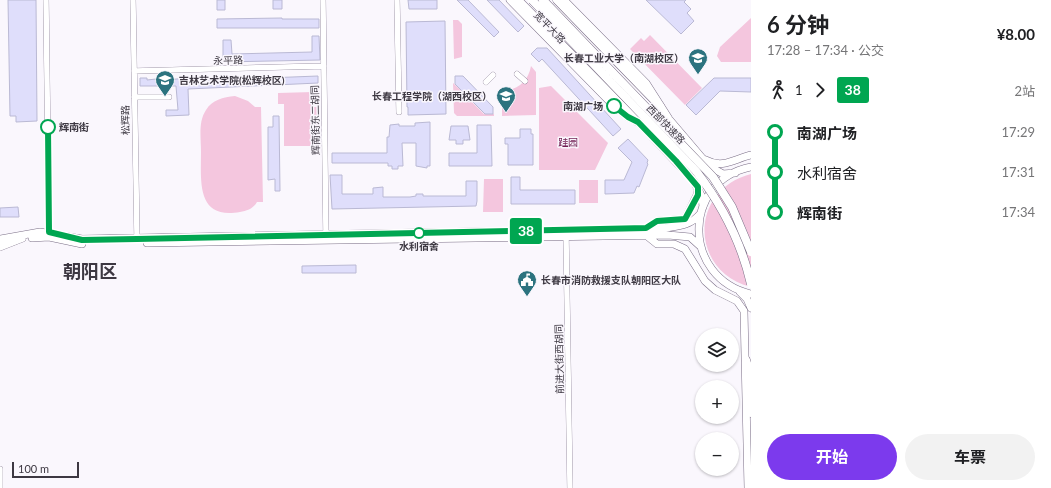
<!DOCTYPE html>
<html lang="zh">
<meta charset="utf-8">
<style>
body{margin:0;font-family:Lato,"Noto Sans SC",sans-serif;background:#f2f2f2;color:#202124;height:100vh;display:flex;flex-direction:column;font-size:15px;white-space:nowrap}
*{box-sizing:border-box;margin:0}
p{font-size:13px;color:#757577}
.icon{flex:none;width:22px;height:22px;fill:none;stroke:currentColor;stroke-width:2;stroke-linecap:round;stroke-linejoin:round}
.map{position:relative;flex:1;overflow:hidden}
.panel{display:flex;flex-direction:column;background:#fff;width:300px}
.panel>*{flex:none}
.badge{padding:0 8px;border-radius:3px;font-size:14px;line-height:26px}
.tools{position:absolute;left:695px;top:328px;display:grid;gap:8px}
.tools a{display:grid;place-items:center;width:44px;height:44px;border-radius:50%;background:#fff;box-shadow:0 1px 3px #0004;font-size:20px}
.scale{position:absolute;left:12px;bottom:10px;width:67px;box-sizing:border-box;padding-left:4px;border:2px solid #3d3842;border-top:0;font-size:11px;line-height:14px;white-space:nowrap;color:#3d3842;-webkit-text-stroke:3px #faf7fd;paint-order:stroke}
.map>.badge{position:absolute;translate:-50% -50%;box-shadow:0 0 0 2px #fff}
.legs{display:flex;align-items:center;gap:6px;height:44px;padding:0 16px;font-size:13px}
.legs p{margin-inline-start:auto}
.overview{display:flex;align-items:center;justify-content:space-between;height:68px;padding:0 16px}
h1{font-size:22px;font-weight:700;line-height:30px}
.cta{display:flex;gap:8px;margin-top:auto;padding:8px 16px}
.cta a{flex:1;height:46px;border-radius:24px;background:#7c3aed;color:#fff;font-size:16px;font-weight:700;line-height:46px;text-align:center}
.cta a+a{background:#f2f2f2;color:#202124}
ul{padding:0 16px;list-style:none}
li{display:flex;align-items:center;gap:14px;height:40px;font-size:15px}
li i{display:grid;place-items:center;width:6px;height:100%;margin:0 5px;background:currentColor}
li i::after{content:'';width:10px;height:10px;margin:-5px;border:3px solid;border-radius:50%;background:#fff}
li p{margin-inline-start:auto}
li:first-child i{background:linear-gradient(#0000 50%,currentColor 0)}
li:last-child i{background:linear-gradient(currentColor 50%,#0000 0)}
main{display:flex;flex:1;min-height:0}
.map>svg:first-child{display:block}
.green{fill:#f4c6de}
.building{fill:#dfdefb;stroke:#bab9d4}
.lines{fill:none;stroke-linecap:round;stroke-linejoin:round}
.minor-casing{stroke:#7a6e86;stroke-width:6}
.major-casing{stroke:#7a6e86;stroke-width:8}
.highway-casing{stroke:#7a6e86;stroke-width:9}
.minor{stroke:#fff;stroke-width:5.5}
.major{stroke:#fff;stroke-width:7}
.highway{stroke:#fff;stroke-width:8}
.highway-bridge-casing{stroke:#7a6e86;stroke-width:9;stroke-linecap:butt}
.highway-bridge{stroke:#fff;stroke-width:8}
.line-1-casing{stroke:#fff;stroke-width:9}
.line-1{stroke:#00a651;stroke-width:6}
.stop-1-dot{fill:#fff;stroke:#00a651;stroke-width:2}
.labels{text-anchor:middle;stroke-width:3;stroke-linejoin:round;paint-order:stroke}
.street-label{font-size:10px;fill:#3d3842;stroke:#faf7fd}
.poi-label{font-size:10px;font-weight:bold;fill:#3d3842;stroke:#faf7fd;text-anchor:end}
.stop-label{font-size:10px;font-weight:bold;fill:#3d3842;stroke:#faf7fd;text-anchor:end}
.park-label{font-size:10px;fill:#701e52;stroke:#faf7fd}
.town-label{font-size:18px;font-weight:bold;fill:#3d3842;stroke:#faf7fd}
</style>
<main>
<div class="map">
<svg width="751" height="488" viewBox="0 0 751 488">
<rect width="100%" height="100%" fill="#faf7fd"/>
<path class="green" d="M751,18V62H721L717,56L720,47Z
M453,20H458L462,24V57L454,59Z
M650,35L702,88L685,105L630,49L641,38L644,41Z
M531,66L536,72V115L502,116V92C518,89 528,82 531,66Z
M453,83L468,97L465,99L469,103L471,101L484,114H494V116H457L454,113Z
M551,86L608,143L595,170H539V88Z
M313,92V107H317L318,146H284V104H278V93Z
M235,96L248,101L255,107H261L263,202H257C253,209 247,211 240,212C196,220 201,181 201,152C201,138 198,122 206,110C212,100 223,97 235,96Z
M751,174V287C689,271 689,190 751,174Z
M484,179H503V212H483Z
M579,180H598V203H579Z"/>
<path class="building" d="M8,0H36L37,121L16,122V116H10Z
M217,0H225V10H217Z
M273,0H282V9H273Z
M408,0H437V9H409Z
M457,0H468L499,32L494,37Z
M487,0H499L524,26L518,32Z
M646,0H686L684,2L691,9L687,13L694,21L681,34Z
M282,18V19H319V28H217V19Z
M445,21L446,114L408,115V107H407L406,22Z
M312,36H319L320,60L223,62V40H231L232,54L312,52Z
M537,48H547L621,129L613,136L542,59L539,62L531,54Z
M318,76V83L188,89L189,115L166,116V110H178L176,86H140V78H147V80L165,78V80L188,78V81Z
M455,76H463L493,107V114H485L471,100L469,102L466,99L468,97L455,84Z
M714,78H751V92L720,91L696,115L686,105Z
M273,116H279L280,191H275V179L268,180V127H273Z
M430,122V166H427V168L416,166V143H402L403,166H398V169H392V166H388V163H332V153H387V137H389L390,125L399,124V126H415V123Z
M477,125H491L492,166H449V153H477Z
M451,126H468L470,140H463V144H456V140H449Z
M520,129H531V134H533V165H508V144H505V138H520Z
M628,139L648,160L647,163L648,164L639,187L637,186L634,193L605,194V180H624L632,162L618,148Z
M330,175H342V194H373V188L383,187V197H410L416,196V194H423V196H466V181H477V201L476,206L332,209Z
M511,177H520V190H575V204H511Z
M18,207L19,217H0V208Z
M356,265V273H302V266Z"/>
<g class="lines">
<g class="minor-casing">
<path id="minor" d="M46,0L49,237
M133,0L137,239
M323,0L326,238
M397,0L399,112
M134,71L324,66
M517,74L525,81
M486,82L493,75
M134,97H169
M566,234L570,488
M0,248L23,239
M0,469V488"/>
</g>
<g class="major-casing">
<path id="major" d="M510,0L614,106L628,117L638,122L693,180L702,197L703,207
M564,0L646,83L669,119L709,166L723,174L735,173
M706,160C723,169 734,159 751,155
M751,167C681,181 682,278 751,294
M647,228L657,221L685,219L697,195L698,189
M647,236L657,244H674L685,249L705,281L715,290L737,301L744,311L748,488
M32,238L49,237L82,244
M0,239L40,232L82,239L666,228C681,226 691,225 701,213
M147,243L668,235L690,237L700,246
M0,244L14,241
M740,292L747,299L751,308"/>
</g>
<g class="highway-casing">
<path id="highway" d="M518,0L638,122
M557,0L660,106
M746,360L751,376V413"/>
</g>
<use href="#minor" class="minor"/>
<use href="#major" class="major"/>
<use href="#highway" class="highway"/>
<g class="highway-bridge-casing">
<path id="highway-bridge" d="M532,0L696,171C723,206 741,241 751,284
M543,0L713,177L732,207L751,252"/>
</g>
<use href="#highway-bridge" class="highway-bridge"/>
</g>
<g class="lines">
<g class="line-1-casing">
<path id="line-1" d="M48,127L49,232L82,240L137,239L646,228L657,221L685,219L698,195V187L676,161L638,122L628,117L614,106"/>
</g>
<use href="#line-1" class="line-1"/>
</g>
<defs>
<g id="university-pin" transform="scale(1)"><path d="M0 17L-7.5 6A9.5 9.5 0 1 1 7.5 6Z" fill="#2c737f" stroke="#faf7fd"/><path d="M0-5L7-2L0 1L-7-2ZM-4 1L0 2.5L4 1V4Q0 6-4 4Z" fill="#fff"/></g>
<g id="civic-pin" transform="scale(1)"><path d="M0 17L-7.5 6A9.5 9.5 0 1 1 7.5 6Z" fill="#2c737f" stroke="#faf7fd"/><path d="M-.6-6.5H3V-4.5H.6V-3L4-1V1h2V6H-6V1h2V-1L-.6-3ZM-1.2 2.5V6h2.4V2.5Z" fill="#fff"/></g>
</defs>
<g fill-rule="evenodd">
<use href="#university-pin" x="698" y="58"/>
<use href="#university-pin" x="165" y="80"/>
<use href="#university-pin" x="506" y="96"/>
<use href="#civic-pin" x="527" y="280"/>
</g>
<g class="stop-1-dot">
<circle cx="614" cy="106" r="7"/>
<circle cx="48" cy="127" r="7"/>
<circle cx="419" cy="233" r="5"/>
</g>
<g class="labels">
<g class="street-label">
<text transform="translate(550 27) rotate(46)" y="4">宽平大路</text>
<text transform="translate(228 60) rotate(-2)" y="4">永平路</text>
<text transform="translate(125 120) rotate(-91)" y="4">松辉路</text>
<text transform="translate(315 120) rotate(-91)" y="4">辉南街东二胡同</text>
<text transform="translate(666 124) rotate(46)" y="4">西部快速路</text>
<text transform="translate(559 359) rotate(-91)" y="4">前进大街西胡同</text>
</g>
<g class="poi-label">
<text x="684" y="62">长春工业大学（南湖校区）</text>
<text x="179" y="84" text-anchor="start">吉林艺术学院(松辉校区)</text>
<text x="492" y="100">长春工程学院（湖西校区）</text>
<text x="541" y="284" text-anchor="start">长春市消防救援支队朝阳区大队</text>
</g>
<g class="stop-label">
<text x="603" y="110">南湖广场</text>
<text x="59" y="131" text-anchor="start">辉南街</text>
<text x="419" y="250" text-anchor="middle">水利宿舍</text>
</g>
<g class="park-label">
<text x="568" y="146">跬园</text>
</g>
<g class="town-label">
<text x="90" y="278">朝阳区</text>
</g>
</g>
</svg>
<div class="tools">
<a><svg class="icon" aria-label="layers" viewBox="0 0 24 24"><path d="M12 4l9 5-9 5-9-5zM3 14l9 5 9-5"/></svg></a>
<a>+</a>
<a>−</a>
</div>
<div class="scale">100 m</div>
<b class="badge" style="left:526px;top:231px;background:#00a651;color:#fff">38</b>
</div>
<section class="panel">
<div class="overview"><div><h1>6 分钟</h1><p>17:28 – 17:34 · 公交</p></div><b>¥8.00</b></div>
<div class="legs"><svg class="icon" aria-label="walk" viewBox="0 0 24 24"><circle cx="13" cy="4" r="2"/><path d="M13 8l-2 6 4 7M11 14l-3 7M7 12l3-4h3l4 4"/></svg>1<svg class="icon" aria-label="forward" viewBox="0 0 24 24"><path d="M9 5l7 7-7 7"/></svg><b class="badge" style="background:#00a651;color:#fff">38</b><p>2站</p></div>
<ul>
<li><i style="color:#00a651"></i><b>南湖广场</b><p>17:29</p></li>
<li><i style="color:#00a651"></i><span>水利宿舍</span><p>17:31</p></li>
<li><i style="color:#00a651"></i><b>辉南街</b><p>17:34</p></li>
</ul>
<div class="cta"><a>开始</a><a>车票</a></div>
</section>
</main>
